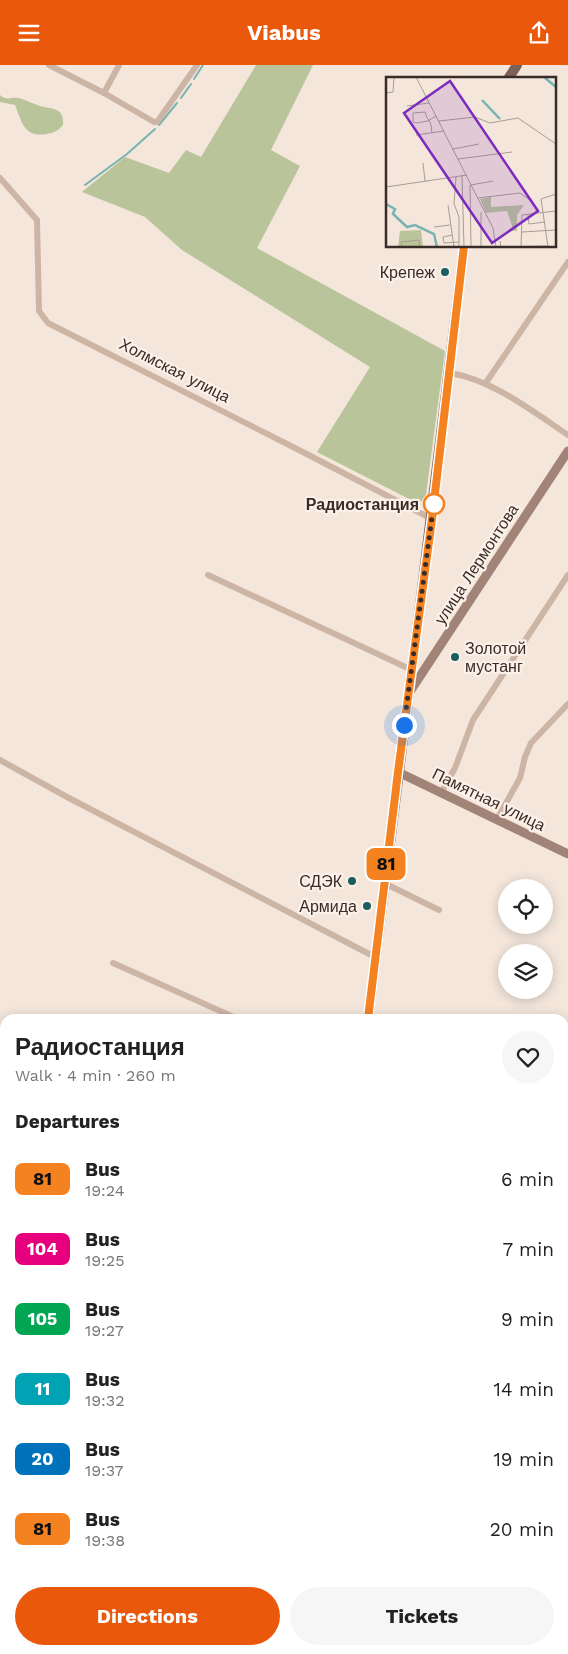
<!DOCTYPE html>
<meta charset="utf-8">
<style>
body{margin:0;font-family:"Work Sans",sans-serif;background:#f6f6f6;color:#222;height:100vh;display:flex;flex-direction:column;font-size:19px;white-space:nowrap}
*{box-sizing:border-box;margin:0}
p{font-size:16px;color:#767676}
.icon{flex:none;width:28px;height:28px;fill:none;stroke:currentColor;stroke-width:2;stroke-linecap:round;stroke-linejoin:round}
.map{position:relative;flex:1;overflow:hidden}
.side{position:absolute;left:0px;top:949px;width:569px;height:641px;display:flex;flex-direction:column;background:#fff;border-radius:15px 15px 0 0;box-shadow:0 2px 12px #0003}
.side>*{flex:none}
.badge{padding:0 10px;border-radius:8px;font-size:18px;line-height:32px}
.tools{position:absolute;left:498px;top:814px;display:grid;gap:10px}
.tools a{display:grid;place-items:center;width:55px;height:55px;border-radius:50%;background:#fff;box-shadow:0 2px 12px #0003;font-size:25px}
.you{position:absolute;width:25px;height:25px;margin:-12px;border:4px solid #fff;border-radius:50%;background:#1a73e8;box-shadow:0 0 0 8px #1a73e833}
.map>.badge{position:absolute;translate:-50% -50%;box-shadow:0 0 0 2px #fff}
h2{padding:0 15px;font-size:19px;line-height:45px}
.round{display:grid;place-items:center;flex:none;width:52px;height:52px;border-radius:26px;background:#f6f6f6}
.head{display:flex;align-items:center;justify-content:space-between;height:85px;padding:0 15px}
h1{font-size:24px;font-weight:700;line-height:38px}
.button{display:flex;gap:10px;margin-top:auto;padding:10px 15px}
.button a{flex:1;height:58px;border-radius:30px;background:#ea580c;color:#fff;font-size:20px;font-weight:700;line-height:58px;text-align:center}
.button a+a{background:#f6f6f6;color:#222}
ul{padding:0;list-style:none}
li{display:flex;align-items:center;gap:15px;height:70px;padding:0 15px}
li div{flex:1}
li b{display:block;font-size:19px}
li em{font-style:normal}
li .badge{min-width:55px;font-weight:700;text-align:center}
header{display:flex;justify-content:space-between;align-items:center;height:65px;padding:0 15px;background:#ea580c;color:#fff;font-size:22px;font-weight:700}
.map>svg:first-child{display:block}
.green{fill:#b9c49a}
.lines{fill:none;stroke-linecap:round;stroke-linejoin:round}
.stream{stroke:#78b3b1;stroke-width:2}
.street{stroke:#cdb5a6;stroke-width:6}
.secondary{stroke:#a18377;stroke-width:9}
.primary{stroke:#7c6157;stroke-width:10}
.line-casing{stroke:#fff;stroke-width:11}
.line{stroke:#f58220;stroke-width:8}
.walk{stroke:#392c28;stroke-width:5;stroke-dasharray:0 9}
.poi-dot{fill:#1a5e5d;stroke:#fbf1e8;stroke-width:2}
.stop-dot{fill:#fff;stroke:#f58220;stroke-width:2.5}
.labels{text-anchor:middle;stroke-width:4.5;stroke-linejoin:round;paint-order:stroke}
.poi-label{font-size:16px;fill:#392c28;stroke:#fbf1e8;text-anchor:end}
.street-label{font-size:16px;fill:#392c28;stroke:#fbf1e8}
.stop-label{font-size:16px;font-weight:bold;fill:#392c28;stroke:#fbf1e8;text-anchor:end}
.inset-river{fill:none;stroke:#78b3b1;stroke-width:2.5}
.inset-road{fill:none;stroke:#a99c93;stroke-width:1}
.view{fill:#7b2cbf;fill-opacity:0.15;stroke:#7b2cbf;stroke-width:2.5}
.inset-edge{fill:none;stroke:#392c28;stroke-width:2.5}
</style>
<header><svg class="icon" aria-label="menu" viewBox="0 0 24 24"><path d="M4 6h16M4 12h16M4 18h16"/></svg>Viabus<svg class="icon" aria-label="share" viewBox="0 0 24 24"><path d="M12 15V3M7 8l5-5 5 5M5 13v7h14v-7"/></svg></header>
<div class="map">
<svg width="568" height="1589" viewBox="0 0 568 1589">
<rect width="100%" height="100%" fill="#f4e6db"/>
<path class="green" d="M256,0H313L271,85L300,101L257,183L445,286L426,429L421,437L413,436L317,387L370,302L182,185L145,152L82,127L125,92L169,108L186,85L201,92Z
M0,30C6,36 11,32 18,33C25,34 33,39 40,41C50,44 62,42 63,55C63,59 64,59 61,62C58,66 52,68 47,69C24,73 22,57 15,40L0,37Z"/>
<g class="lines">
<path class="stream" d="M194,14L203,0
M181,33L191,19
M159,60L177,38
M85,120L127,89L155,64"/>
<path class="street" d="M49,0L104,28L154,57H157L162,50L197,0
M104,28L119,0
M0,113L37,155L39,246L48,258L297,384L432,454
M450,308C493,315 532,346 568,370
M485,319L568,197
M208,510L412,605
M0,695L67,732L375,892
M441,728L455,703L473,655L568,510
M497,754L520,713L525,692L531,678L568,639
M384,818L439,845
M113,898L238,954
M564,1325L568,1326
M422,1585L431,1589"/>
<path class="secondary" d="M409,628L568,386
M398,707L568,789
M0,1151L5,1154"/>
<path class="primary" d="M508,14L517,0
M368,954C399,696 434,439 464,181
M292,1589V1585"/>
</g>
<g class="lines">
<g class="line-casing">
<path id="line" d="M368,954L398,707L432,454L464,181"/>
</g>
<use href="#line" class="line"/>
<path class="walk" d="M404,660L434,437V439"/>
</g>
<g class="poi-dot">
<circle cx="445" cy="207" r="5"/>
<circle cx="455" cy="592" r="5"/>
<circle cx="352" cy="816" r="5"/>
<circle cx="367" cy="841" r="5"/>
</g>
<circle class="stop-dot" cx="434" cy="439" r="10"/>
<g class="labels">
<g class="poi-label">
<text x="435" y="213">Крепеж</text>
<text x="465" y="589" text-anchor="start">Золотой<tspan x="465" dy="18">мустанг</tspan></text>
<text x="342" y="822">СДЭК</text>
<text x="357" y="847">Армида</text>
</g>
<g class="street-label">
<text transform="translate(175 305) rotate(27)" y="6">Холмская улица</text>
<text transform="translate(476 499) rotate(-57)" y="6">улица Лермонтова</text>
<text transform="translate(489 734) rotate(26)" y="6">Памятная улица</text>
</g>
<g class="stop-label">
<text x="419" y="445">Радиостанция</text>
</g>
</g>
<g transform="translate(386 12)">
<rect width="170" height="170" fill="#f4e6db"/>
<path d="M105,120V130L138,128L131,138V154H121L127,152L121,134L100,136L94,122ZM35,153L37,170H12L14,154Z" fill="#b9c49a"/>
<path class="inset-river" d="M158,0L170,10M96,23L114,42M0,127L9,132L7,137L21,150L29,148L48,157L51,170"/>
<path class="inset-road" d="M30,0L107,151L110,170M0,16L7,15L8,0M21,29L43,26M53,44L89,40L104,46L132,41L170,67M46,56L45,48L43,43L41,41L39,35L27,36V45L30,46L42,44L43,43L45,42L50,39M30,58L58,54M67,72L93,67M72,82L126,75M37,86L39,104M76,99L78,170M70,100L68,127L73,140V170M84,108L85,170M85,108L107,104M0,110L81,98M92,121L134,116L147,125M62,128L68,170M95,135V170M142,138L143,147L159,145M48,150L64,148M136,155L170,153M66,158L57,160L58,166L73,165M114,164L115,170L162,169M16,170L15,165L33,163L34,170M135,170L136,138L170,134M162,170L155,122L170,117"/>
<path class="view" d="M64,4L152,134L106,166L18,36Z"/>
<rect width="170" height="170" class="inset-edge"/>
</g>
</svg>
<div class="tools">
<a><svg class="icon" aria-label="locate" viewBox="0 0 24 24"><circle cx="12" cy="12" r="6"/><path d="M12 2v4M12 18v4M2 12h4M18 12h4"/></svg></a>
<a><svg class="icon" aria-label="layers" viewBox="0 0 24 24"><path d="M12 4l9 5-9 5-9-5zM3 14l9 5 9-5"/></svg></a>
</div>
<div class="you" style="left:404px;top:660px"></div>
<b class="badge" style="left:386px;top:799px;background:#f58220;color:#111">81</b>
<section class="side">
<div class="head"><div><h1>Радиостанция</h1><p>Walk · 4 min · 260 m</p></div><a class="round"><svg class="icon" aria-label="heart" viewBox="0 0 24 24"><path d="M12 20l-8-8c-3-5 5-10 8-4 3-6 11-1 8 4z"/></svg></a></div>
<h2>Departures</h2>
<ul>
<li><span class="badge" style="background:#f58220;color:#111">81</span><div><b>Bus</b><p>19:24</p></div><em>6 min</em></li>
<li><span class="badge" style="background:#e6007e;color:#fff">104</span><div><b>Bus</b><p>19:25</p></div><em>7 min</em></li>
<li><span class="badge" style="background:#00a651;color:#fff">105</span><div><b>Bus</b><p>19:27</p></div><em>9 min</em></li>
<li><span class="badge" style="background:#00a3b4;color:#fff">11</span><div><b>Bus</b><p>19:32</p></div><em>14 min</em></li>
<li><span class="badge" style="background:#0072bc;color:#fff">20</span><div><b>Bus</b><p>19:37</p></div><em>19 min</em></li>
<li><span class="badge" style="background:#f58220;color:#111">81</span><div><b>Bus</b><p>19:38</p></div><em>20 min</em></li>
</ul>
<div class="button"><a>Directions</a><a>Tickets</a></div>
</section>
</div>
